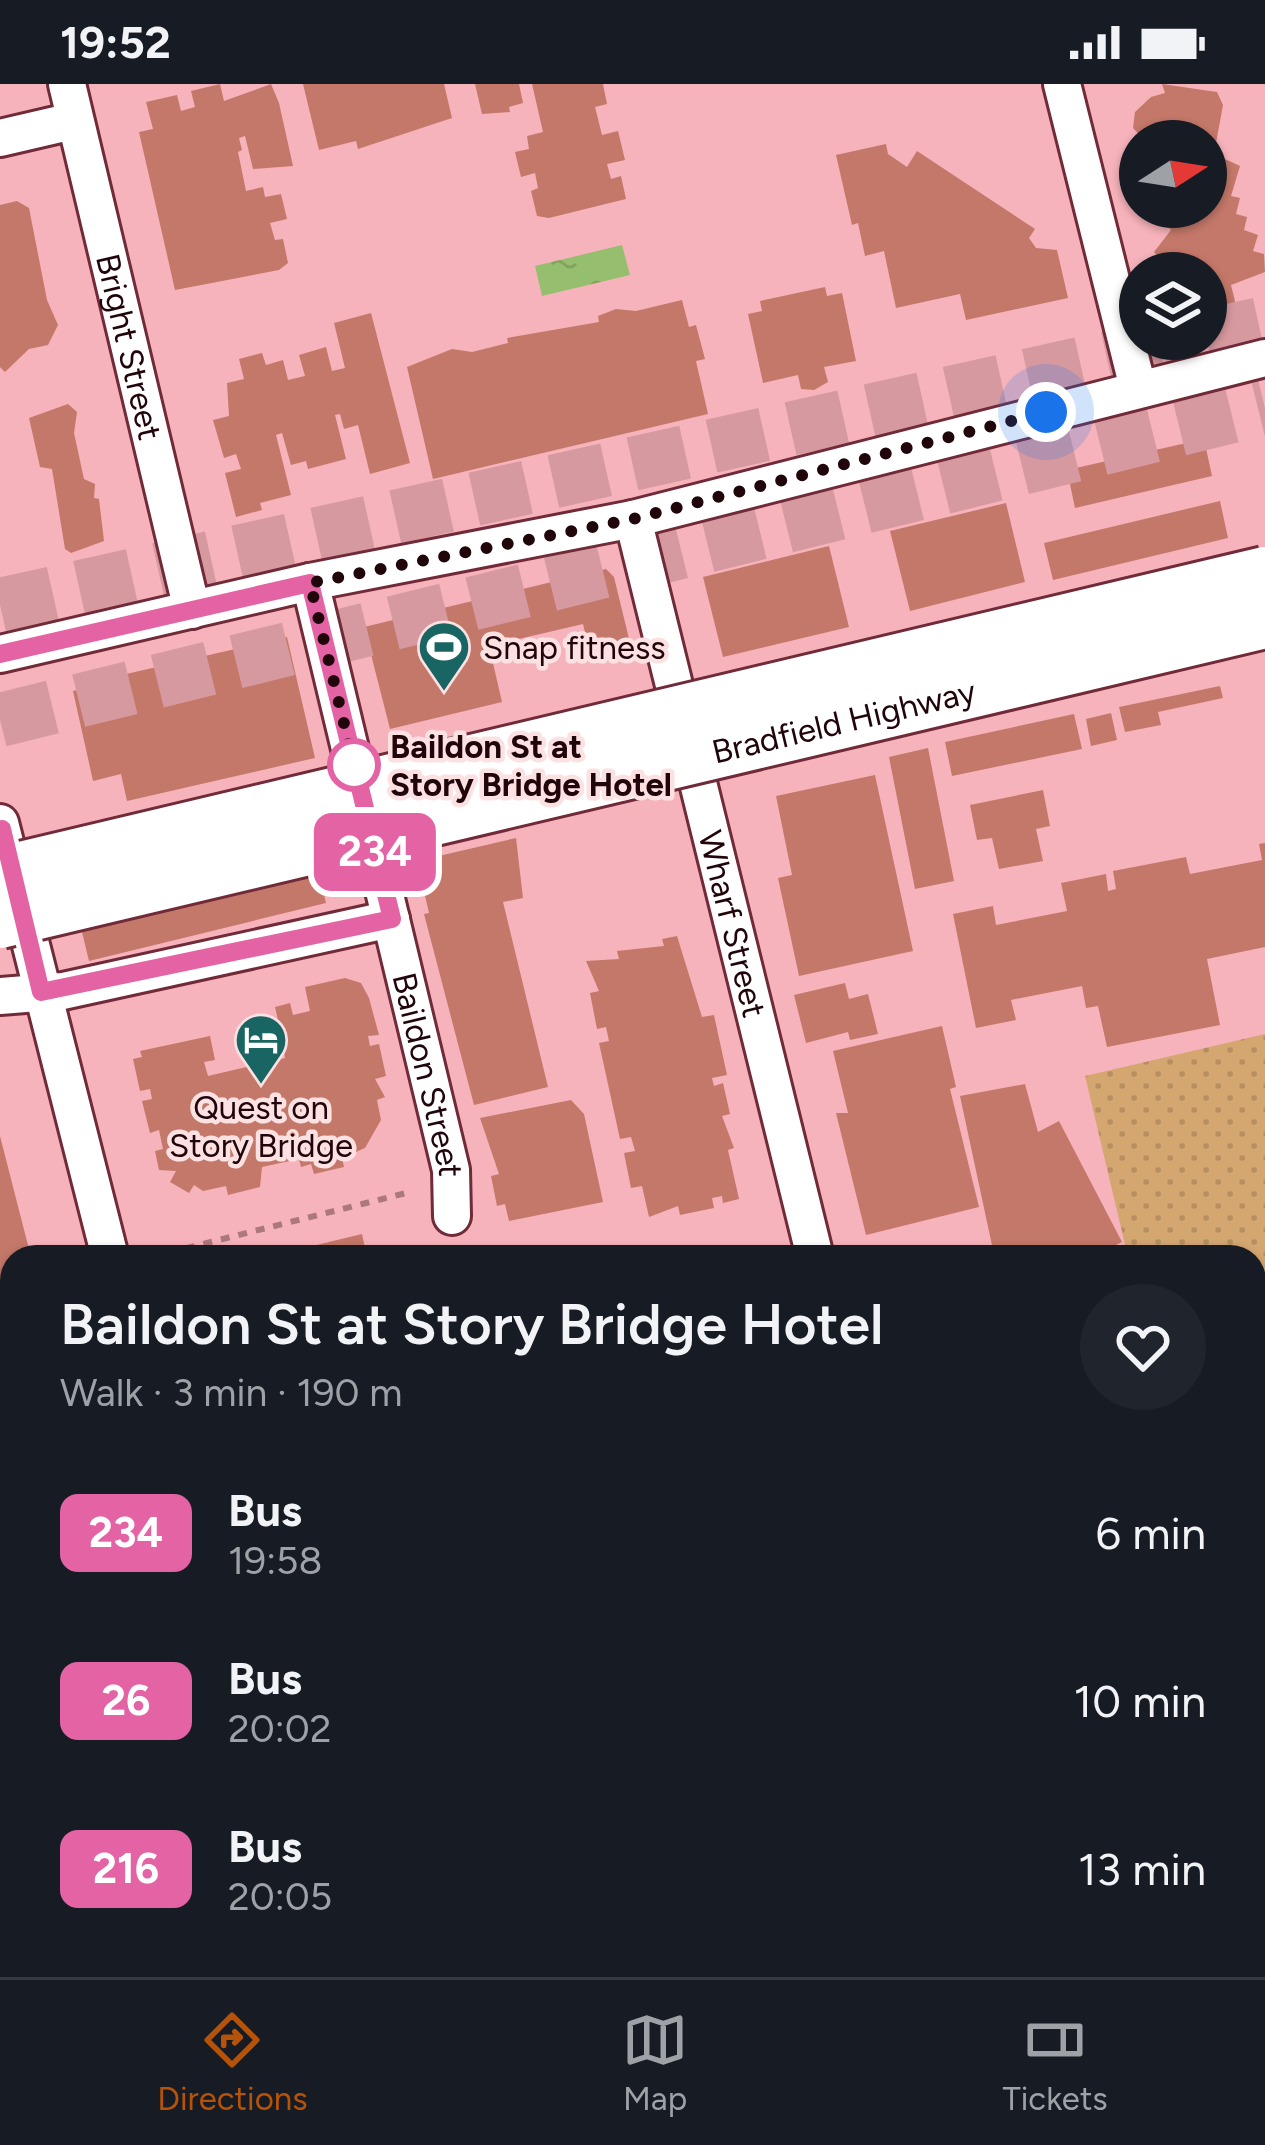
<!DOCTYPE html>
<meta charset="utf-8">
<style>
body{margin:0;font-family:Figtree,sans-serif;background:#20242c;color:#f1f3f6;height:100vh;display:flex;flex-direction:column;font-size:45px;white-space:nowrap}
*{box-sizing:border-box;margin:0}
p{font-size:39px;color:#9ea1a6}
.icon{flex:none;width:66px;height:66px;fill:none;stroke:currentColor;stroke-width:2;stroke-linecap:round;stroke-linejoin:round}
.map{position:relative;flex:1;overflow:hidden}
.drawer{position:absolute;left:0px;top:1161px;width:1266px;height:732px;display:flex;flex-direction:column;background:#171b24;border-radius:36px 36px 0 0;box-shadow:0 3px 9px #0004}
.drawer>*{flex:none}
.badge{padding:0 24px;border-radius:18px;font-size:42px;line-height:78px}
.needle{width:78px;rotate:78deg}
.buttons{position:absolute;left:1119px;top:36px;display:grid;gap:24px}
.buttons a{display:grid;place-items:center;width:108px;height:108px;border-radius:50%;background:#171b24;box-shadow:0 3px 9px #0004;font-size:60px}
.you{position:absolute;width:60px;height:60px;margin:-30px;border:9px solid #fff;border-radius:50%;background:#1a73e8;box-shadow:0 0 0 18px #1a73e833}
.map>.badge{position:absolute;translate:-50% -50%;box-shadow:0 0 0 6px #fff}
.round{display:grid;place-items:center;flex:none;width:126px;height:126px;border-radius:63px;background:#20242c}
.summary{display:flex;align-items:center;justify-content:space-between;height:204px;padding:0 60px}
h1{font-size:57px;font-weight:600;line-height:90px}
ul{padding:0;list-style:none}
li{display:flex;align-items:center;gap:36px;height:168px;padding:0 60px}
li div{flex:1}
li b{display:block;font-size:45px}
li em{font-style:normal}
li .badge{min-width:132px;font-weight:700;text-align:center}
.status{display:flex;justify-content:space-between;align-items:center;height:84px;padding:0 60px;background:#171b24;direction:ltr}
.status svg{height:33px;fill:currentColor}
.menu{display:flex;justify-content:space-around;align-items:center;height:168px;border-top:3px solid #363941;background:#171b24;font-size:33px;color:#9ea1a6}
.menu a{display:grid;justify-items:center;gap:6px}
.menu .active{color:#b45309}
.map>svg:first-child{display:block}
.park{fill:url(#park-dots)}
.water{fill:url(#water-ripples)}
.building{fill:#c47869}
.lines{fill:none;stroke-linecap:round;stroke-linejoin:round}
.highway-tunnel{stroke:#d799a0;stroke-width:54;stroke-dasharray:54 27;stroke-linecap:butt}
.minor-casing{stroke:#702a38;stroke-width:42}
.path{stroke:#ad777e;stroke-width:6;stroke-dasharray:9 9;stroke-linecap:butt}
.minor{stroke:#fff;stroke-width:36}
.highway-bridge-casing{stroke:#702a38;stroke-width:60;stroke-linecap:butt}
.highway-bridge{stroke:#fff;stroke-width:54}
.line-casing{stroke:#fff;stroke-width:27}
.line{stroke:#e463a4;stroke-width:18}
.walk{stroke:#20050a;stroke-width:12;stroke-dasharray:0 21.6}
.stop-dot{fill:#fff;stroke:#e463a4;stroke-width:6}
.labels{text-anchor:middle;stroke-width:9;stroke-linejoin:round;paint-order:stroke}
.street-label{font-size:33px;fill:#20050a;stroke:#fce1e3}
.poi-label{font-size:33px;fill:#20050a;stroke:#fce1e3;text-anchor:start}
.stop-label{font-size:33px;font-weight:bold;fill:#20050a;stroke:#fce1e3;text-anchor:start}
</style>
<div class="status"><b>19:52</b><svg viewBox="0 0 49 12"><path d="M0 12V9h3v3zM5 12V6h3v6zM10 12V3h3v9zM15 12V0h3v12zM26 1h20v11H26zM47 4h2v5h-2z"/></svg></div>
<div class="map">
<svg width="1265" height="1893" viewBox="0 0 1265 1893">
<defs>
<pattern id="park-dots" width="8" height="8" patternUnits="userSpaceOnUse" patternTransform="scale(3)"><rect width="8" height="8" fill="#d4a771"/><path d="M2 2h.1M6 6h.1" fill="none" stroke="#b68e60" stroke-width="1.8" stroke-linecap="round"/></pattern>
<pattern id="water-ripples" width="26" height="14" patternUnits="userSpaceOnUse" patternTransform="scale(3)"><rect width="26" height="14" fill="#95bf6f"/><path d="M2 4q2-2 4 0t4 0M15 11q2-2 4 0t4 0" fill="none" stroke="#80a35f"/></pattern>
</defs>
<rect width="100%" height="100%" fill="#f7b3bb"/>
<path class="park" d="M1265,950V1228L1254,1229V1173H1128L1085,992Z
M12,1725V1854L0,1858V1729Z"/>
<path class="water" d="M622,161L630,191L542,212L535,182Z
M1265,1424V1893H59L82,1881H1254V1429Z"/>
<path class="building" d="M220,0L224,17L271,0L279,19L293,82L253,85L245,52L239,54L242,66L238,68L246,107L263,103L265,113L281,110L287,135L270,139L275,156L283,155L288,179L279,186L175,206L139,48L153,45L146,18L177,11L181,27L195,23L191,7Z
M303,0H444L452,34L358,65L356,57L319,66Z
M475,0H519L523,19L509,23L510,28L482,30Z
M532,0H603L607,20L595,23L602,51L618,47L625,76L607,80L611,95L621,92L626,115L549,134L537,132L531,107L538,104L535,89L521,93L515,68L529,65L527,52L543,48Z
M1162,0L1217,8L1223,21L1214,70L1240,82L1231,112L1240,114L1236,130L1247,133L1244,146L1258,151L1253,167L1264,170L1265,188L1231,201L1236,221L1218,225L1213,206L1206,208V189H1173L1154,168L1171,146L1160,135L1165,130L1158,123H1206V57H1145L1133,44L1135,28L1151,13L1165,9Z
M886,60L888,70L907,83L917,67L1035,145L1029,154L1036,164L1057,166L1068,214L966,236L960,210L896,224L884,167L865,172L858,139L852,141L836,71Z
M17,117L29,124L47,216L58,241L48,261L29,265L5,288L0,283V121Z
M825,203L827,212L842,209L856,277L824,283L828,298L814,306L801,305L798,291L763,299L748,230L762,227L760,217Z
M682,216L689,243L696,241L705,275L696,277L708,330L433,395L407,283L452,265L472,268L508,259L507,254L599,238L598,232L616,225L636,227Z
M371,229L410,379L370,390L358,341L344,345L340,330L335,331L346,375L308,385L306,377L291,381L282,349L276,351L291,411L260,419L262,426L236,433L225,389L241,385L236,370L224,374L213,336L229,332L227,299L244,295L239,275L262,269L266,281L283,276L288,296L305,292L299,271L326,263L332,287L345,284L334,239Z
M68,320L77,328L74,349L84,395L95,400L94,414L99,415L104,457L71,469L65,465L52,385L40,383L29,334Z
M1204,355L1212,392L1075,424L1067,386Z
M1220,417L1228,454L1053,496L1044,459Z
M1006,419L1025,498L910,527L890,447Z
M829,462L849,543L723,573L703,493Z
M606,485L614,493L631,563L591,573L583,540L489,562L502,618L390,645L364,543Z
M287,553L315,674L127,717L121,690L93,697L73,607L101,601L100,596Z
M1220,602L1223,614L1158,628L1161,641L1125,648L1119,623Z
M1111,629L1117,656L1091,662L1086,635Z
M1074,630L1082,665L952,692L945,658Z
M928,664L954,797L915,805L889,673Z
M875,691L913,867L799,892L778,794L792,791L776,712Z
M1043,706L1050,742L1036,745L1043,777L999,785L992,754L977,756L970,721Z
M299,707L326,819L89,877L62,765Z
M516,754L523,814L503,818L548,1003L474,1021L424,830L429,829L417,777Z
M1265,759V863L1207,875L1220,941L1107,963L1098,922L1086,924L1082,902L1011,916L1016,936L976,944L953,830L993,822L996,841L1067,827L1061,799L1106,790L1108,807L1116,805L1113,787L1186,773L1190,790L1262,776L1259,760Z
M677,852L702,933L714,931L727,991L712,994L714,1002L723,999L730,1030L722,1032L734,1064L728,1066L739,1115L723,1119L722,1112L712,1114L714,1124L680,1131L678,1122L649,1133L642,1102L631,1104L624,1069L635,1067L631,1053L620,1055L599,959L609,957L606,943L597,945L590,909L599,907L586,877L619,875L617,867L664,862L662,855Z
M345,894L361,899L369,914L379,951L368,952L370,962L379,960L386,992L375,995L385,1013L377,1016L381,1036L365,1064L342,1074L344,1083L314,1090L311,1080L301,1083L299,1075L262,1083L260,1103L228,1111L226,1102L203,1107L194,1101L189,1109L170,1098L176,1087L159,1086L155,1067L163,1065L159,1046L150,1049L142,1017L152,1015L150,1005L140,1007L133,975L142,973L140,967L210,952L215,976L204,978L208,992L285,974L283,962L266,966L262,949L280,945L275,923L290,919L293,931L310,927L305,903Z
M845,899L849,915L868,910L878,950L850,956L848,948L806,959L794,911Z
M942,942L956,1003L950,1005L979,1123L866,1151L836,1029H848L833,967Z
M1025,1000L1038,1048L1059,1037L1122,1158L1091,1173H1020L1014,1162L993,1166L960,1012Z
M571,1016L584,1030L603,1118L509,1137L505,1120L497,1122L491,1092L499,1090L480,1034Z
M0,1052L31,1173H12V1203L0,1206Z
M362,1150L367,1173H275V1171Z
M0,1285L12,1304L8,1326L12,1378L0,1385Z
M12,1541V1606L0,1608V1544Z"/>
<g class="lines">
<path class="highway-tunnel" d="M1206,252L1265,239
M0,521L1192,255
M0,636L1265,324"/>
<g class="minor-casing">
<g id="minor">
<path id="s1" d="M67,0L192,526"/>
<path d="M1062,0L1138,304"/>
<path d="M0,54L73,37"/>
<path id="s2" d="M633,435L815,1173"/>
<path id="s3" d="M310,498L451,1086L452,1132"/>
<path d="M0,570L310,498L633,435L1265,274"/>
<path d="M0,739L110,1173"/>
<path d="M0,912L63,907L391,835"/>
<path d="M0,1477L12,1475"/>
</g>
</g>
<path class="path" d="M151,1173L410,1108
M1254,1262L1265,1260
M1254,1348L1265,1344
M16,1893L39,1881"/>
<use href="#minor" class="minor"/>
<g class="highway-bridge-casing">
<g id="highway-bridge">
<path d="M0,790L1265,490"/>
<path id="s4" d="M0,837L1265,537"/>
</g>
</g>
<use href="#highway-bridge" class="highway-bridge"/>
</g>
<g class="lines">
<g class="line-casing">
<path id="line" d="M0,570L310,499L392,835L41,908L2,745"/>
</g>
<use href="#line" class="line"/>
<path class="walk" d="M354,681L310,499L633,435L1046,328"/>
</g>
<defs>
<g id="stadium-pin" transform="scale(2.7)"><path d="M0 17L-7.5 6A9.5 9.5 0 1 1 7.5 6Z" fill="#186563" stroke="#fce1e3"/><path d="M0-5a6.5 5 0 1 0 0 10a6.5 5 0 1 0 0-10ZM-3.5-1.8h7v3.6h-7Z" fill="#fff"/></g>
<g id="hotel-pin" transform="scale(2.7)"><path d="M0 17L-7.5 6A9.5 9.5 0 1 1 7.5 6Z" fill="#186563" stroke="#fce1e3"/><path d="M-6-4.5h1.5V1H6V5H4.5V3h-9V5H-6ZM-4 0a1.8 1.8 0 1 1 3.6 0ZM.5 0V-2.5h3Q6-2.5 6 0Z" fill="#fff"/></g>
</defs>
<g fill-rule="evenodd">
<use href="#stadium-pin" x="444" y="563"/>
<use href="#hotel-pin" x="261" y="956"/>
</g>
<circle class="stop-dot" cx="354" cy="681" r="24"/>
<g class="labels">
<g class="street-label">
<text dy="12" stroke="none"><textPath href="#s1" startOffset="270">Bright Street</textPath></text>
<text dy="12" stroke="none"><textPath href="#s4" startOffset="867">Bradfield Highway</textPath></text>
<text dy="12" stroke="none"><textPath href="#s2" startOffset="417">Wharf Street</textPath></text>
<text dy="12" stroke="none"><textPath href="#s3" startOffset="507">Baildon Street</textPath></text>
</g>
<g class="poi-label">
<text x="483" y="575">Snap fitness</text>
<text x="261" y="1035" text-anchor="middle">Quest on<tspan x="261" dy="38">Story Bridge</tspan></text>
</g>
<g class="stop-label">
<text x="390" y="674">Baildon St at<tspan x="390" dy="38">Story Bridge Hotel</tspan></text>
</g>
</g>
</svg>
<div class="buttons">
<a><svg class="needle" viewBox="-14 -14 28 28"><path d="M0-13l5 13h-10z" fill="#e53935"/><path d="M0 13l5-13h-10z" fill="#9ea1a6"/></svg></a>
<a><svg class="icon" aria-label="layers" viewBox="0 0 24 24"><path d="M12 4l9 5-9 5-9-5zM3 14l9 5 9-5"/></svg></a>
</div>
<div class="you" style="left:1046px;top:328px"></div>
<b class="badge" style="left:375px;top:768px;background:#e463a4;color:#fff">234</b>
<section class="drawer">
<div class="summary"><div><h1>Baildon St at Story Bridge Hotel</h1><p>Walk · 3 min · 190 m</p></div><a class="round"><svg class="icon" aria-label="heart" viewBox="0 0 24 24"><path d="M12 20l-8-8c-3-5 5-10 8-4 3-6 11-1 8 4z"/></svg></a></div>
<ul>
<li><span class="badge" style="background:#e463a4;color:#fff">234</span><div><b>Bus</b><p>19:58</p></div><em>6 min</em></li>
<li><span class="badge" style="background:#e463a4;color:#fff">26</span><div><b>Bus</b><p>20:02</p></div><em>10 min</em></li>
<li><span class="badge" style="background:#e463a4;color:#fff">216</span><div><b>Bus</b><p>20:05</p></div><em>13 min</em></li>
</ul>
</section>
</div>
<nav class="menu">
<a class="active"><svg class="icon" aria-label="directions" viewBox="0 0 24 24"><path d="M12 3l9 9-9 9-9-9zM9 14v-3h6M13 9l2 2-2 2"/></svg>Directions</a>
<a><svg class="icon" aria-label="map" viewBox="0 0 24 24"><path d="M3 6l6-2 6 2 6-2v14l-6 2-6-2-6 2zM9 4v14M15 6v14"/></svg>Map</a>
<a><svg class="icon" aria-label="tickets" viewBox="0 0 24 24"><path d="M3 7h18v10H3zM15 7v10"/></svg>Tickets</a>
</nav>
